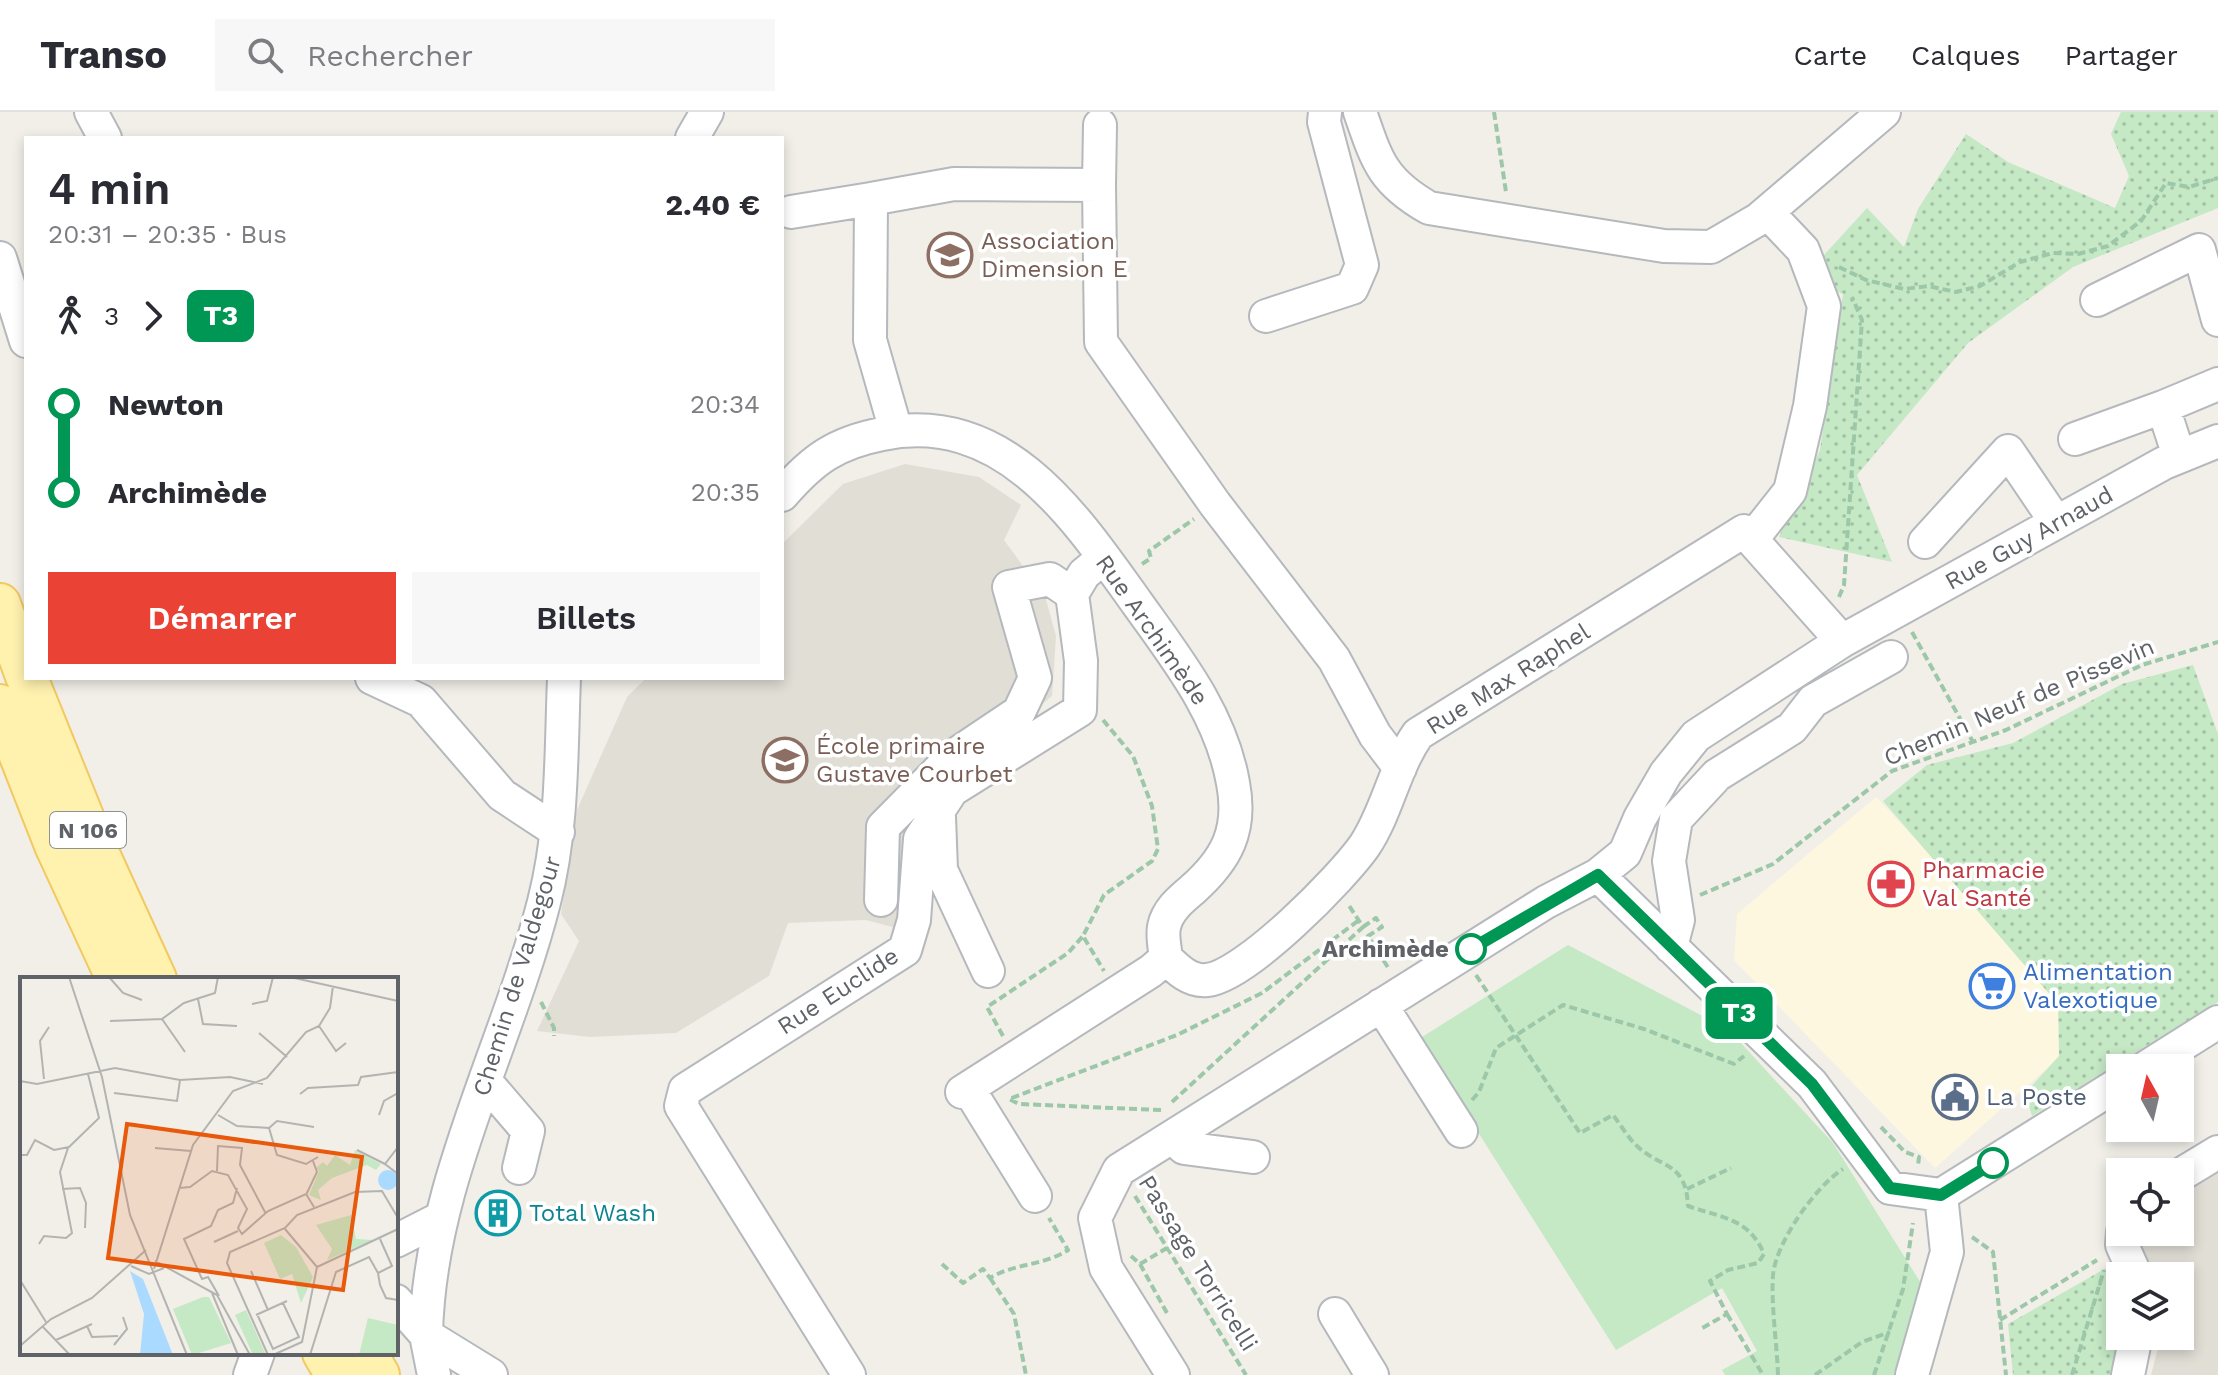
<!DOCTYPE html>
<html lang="fr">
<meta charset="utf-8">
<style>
body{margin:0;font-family:"Work Sans",sans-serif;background:#f7f7f7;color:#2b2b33;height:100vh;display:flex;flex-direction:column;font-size:30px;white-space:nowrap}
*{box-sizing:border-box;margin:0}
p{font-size:26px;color:#7c7c81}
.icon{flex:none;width:44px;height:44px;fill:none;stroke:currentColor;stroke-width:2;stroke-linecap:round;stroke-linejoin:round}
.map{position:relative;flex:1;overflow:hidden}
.details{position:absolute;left:24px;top:24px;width:760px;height:544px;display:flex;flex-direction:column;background:#fff;border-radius:0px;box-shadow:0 4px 12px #0003}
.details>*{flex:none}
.badge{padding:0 16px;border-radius:12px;font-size:28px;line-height:52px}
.needle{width:52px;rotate:352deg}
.tools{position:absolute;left:2106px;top:942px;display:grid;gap:16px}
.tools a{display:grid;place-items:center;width:88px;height:88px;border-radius:0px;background:#fff;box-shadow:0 4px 12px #0003;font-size:40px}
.map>.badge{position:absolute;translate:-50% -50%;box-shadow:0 0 0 4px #fff}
.legs{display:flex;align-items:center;gap:12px;height:88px;padding:0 24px;font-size:26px}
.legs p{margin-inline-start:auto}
.head{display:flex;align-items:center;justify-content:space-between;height:136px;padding:0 24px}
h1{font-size:44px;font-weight:600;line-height:60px}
.action{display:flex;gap:16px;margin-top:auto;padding:16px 24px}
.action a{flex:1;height:92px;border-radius:0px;background:#ea4335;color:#fff;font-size:32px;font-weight:600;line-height:92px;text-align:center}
.action a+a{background:#f7f7f7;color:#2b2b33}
ul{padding:0 24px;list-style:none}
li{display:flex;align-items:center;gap:28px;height:88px;font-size:30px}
li i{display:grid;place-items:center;width:12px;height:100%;margin:0 10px;background:currentColor}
li i::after{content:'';width:20px;height:20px;margin:-10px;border:6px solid;border-radius:50%;background:#fff}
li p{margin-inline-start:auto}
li:first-child i{background:linear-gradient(#0000 50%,currentColor 0)}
li:last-child i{background:linear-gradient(currentColor 50%,#0000 0)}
header{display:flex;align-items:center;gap:48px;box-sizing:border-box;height:112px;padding:0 40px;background:#fff;border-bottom:2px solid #e1e1e2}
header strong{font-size:38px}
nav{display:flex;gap:44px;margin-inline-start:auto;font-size:28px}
.search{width:560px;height:72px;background:#f7f7f7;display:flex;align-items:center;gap:20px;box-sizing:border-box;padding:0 28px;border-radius:0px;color:#7c7c81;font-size:30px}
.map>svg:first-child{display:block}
.commercial{fill:#fef7e0}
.education{fill:#e1ded6}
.grass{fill:url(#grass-dots)}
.park{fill:#c5e8c5}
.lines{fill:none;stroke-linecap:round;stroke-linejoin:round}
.minor-casing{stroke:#b5b8bc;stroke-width:36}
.major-casing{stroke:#f2c960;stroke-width:44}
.path{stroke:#9cc7a9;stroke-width:4;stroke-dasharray:8 4;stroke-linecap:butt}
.minor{stroke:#fff;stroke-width:32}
.major{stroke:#fff2af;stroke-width:40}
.line-1-casing{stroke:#fff;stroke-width:18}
.line-1{stroke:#009654;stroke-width:12}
.stop-1-dot{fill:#fff;stroke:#009654;stroke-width:4}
.labels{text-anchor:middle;stroke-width:7;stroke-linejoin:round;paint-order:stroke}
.shield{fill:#fff;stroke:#8f9295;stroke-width:2}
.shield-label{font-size:22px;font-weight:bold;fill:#5f6368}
.education-label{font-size:24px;fill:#785e54;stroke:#fff;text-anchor:start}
.street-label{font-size:24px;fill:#5f6368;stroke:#fff}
.health-label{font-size:24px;fill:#be3a42;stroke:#fff;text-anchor:start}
.stop-label{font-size:24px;font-weight:bold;fill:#5f6368;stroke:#fff;text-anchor:end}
.shop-label{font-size:24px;fill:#366cbe;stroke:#fff;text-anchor:start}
.service-label{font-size:24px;fill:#4e5e75;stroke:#fff;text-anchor:start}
.culture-label{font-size:24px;fill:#0d838f;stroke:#fff;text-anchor:start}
.inset-road{fill:none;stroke:#b3b3b1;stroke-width:2}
.view{fill:#e8590c;fill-opacity:0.15;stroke:#e8590c;stroke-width:4}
.inset-edge{fill:none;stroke:#5f6368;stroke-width:4}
</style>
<header>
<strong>Transo</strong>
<div class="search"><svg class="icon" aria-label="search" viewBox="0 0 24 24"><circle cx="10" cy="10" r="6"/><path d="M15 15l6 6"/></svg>Rechercher</div>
<nav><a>Carte</a><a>Calques</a><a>Partager</a></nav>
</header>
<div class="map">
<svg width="2218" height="1263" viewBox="0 0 2218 1263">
<defs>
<pattern id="grass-dots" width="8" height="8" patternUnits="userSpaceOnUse" patternTransform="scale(2)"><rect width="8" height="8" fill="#c5e8c5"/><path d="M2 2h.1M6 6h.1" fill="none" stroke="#a3c0a4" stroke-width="1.8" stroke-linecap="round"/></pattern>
</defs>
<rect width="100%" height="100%" fill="#f1efe8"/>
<path class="commercial" d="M1876,685L2092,916L1935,1056L1734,848L1737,802Z"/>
<path class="education" d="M905,352L979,365L1021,393L1004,428L1045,484L1056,524L1052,584L1003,626L937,671L900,817L866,808L788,811L769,864L676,921L590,925L537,919L579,829L561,802L577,698L627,585L646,566H782V432L843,372Z
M2218,1050V1263H2151L2161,1224H2180V1164H2158L2132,1120H2180V1073Z"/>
<path class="grass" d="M2121,0H2218V96L2073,155L1968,231L1857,363L1892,450L1779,425L1820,338L1843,182L1803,166L1867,96L1904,135L1918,97L1966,22L2008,50L2115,96L2129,64L2111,22Z
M2193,553L2218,622V890L2032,1004L2025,981L2059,944L2058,892L1883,689L1927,653L2013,631L2122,572Z
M2108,1155L2120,1213L2119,1263H2013L2008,1212Z"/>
<path class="park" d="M1568,833L1729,918L1833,1031L1924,1176L1896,1263H1725L1722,1258L1757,1239L1722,1176L1616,1238L1419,927Z"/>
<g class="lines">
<g class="minor-casing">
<path id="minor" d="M91,0L105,26
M1360,0C1377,49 1382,69 1429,96L1664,134L1711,135L1759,107L1884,0
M692,26L707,0
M1099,73L1100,13
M791,100L871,87
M0,146L26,229
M2097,188L2199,138L2218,208
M1266,204L1352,176L1362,153L1324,10L1325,0
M896,319L870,228L871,87L954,72L1099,73L1101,230L1215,392L1334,547L1375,623L1400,656
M2075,327L2163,295
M2179,344L2163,295L2218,272
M782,383C813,347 836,331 882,322C1004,297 1075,404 1137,491C1177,547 1221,602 1233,671C1242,718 1227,747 1192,778C1180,788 1167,799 1164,815C1162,824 1165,837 1166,846C1177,857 1190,870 1207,868C1246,864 1343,765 1365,733C1388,698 1394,656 1418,622L1744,419L1842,529
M1752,427L1790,379L1810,294L1824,194L1803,138L1767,100
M1925,430L2008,339L2056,410
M372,566L421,589L502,683L558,720
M939,705L941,758L988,859
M1598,763L1812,972L1890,1076L1941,1083
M881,788L883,715L952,645L1019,600L1035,566L1009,475L1050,467L1072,482
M1671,835L1678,808L1669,749L1676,707L1717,663L1792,616L1813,589L1891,545
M1381,893L1461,1019
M2145,956L2218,910
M486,970L528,1019L519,1056
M968,976L1035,1084
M962,980L1151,859L1166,846
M1172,1025L1184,1036L1253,1045
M2180,1063L2218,1040
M1941,1083L2120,971
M2123,1120L2122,1133L2136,1164
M396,1129L439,1107
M396,1189L426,1223L434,1263
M1335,1202L1372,1263
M426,1223C429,1072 507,935 544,790C563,717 561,641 564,566
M426,1223L491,1263
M250,1263L258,1241
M849,1263L681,994L685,978L905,838L914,808L920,727L952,678L1080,598L1081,549L1072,482L1084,462L1103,446
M1173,1263L1106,1156L1095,1106L1119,1058L1546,790L1598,763L1625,741L1640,706L1666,661L1696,624L1842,529L2164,351L2218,329
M1912,1263L1947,1140L1941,1083
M2128,1263L2136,1224"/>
</g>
<g class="major-casing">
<path id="major" d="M0,492L26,564
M27,566L92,727L156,867
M0,593L55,733L117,867
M323,1241L336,1263
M366,1241L379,1263"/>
</g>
<path class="path" d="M1494,0L1506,80
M1839,155L1866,168L1904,177L1928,174L1956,180L1980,174L2020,150L2053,141L2078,142L2108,134L2141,109L2166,71L2189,75L2218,66
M1142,452L1151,446L1149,439L1194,407
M1839,485L1844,473L1862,208L1852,185
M1912,520L1973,630
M1103,608L1133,644L1152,694L1158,737L1152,749L1104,783L1083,824L1104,859
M1700,783L1773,752L1892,659L2006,618L2142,553L2218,530
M1363,815L1376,806L1382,815L1368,824L1389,857
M1476,863L1580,1021L1613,1003C1621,1013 1628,1026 1637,1034C1661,1057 1686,1049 1688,1094C1722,1106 1749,1106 1764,1142L1758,1151L1728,1158L1710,1169L1727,1202L1699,1218
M541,890L554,916V924
M1003,924L987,895L1068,841L1083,824
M1472,988L1479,980L1496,936L1563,893L1644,917L1734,952L1744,944
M1172,990L1363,815L1348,792
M1161,998L1019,992L1009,987L1177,923L1262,881L1359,808
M1881,1015L1905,1040L1919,1045L1918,1054
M1687,1077L1731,1056
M1135,1084L1246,1263
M1972,1125L1993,1140L2006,1263
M1131,1144L1140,1152L1168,1203
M942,1152L963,1171L983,1157L990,1166C1015,1151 1043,1154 1068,1138L1049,1106
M1140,1152L1167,1136
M990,1166L1014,1202L1026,1263
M1727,1202L1763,1263
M2000,1208L2097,1148
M1778,1263C1777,1231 1771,1196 1773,1163C1776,1130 1816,1074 1843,1057
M1815,1263L1862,1230L1890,1220
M1874,1263L1903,1177L1913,1111
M2072,1263L2104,1158"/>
<use href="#minor" class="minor"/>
<use href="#major" class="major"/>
</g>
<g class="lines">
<g class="line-1-casing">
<path id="line-1" d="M1471,837L1598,763L1812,972L1890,1076L1941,1083L1993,1051"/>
</g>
<use href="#line-1" class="line-1"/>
</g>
<defs>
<g id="university-ring" transform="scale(2.3)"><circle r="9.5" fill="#fff" stroke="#8d6e63" stroke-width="1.5"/><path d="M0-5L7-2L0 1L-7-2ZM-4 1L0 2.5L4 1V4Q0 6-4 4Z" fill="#8d6e63"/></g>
<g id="school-ring" transform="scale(2.3)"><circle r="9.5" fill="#fff" stroke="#8d6e63" stroke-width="1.5"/><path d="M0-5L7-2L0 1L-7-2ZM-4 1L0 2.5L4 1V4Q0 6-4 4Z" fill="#8d6e63"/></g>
<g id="pharmacy-ring" transform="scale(2.3)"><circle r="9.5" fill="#fff" stroke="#e0444e" stroke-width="1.5"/><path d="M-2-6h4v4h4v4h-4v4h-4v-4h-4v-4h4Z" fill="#e0444e"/></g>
<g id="supermarket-ring" transform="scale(2.3)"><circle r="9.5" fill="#fff" stroke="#3f7fe0" stroke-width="1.5"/><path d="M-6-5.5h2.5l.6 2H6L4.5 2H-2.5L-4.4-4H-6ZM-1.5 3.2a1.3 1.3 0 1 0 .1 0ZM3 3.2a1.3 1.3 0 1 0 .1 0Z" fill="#3f7fe0"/></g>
<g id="civic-ring" transform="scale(2.3)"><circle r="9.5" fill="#fff" stroke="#5c6f8a" stroke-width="1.5"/><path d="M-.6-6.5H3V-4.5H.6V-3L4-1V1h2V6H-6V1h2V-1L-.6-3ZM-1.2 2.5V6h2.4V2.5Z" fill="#5c6f8a"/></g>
<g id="building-ring" transform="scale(2.3)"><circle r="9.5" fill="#fff" stroke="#0f9aa8" stroke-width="1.5"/><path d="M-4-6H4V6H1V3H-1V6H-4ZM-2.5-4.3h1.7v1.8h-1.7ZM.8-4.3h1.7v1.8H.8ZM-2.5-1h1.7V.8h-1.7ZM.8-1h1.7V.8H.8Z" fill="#0f9aa8"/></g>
</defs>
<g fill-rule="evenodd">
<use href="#university-ring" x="950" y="143"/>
<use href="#school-ring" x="785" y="648"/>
<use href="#pharmacy-ring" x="1891" y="772"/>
<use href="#supermarket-ring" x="1992" y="874"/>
<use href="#civic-ring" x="1955" y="985"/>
<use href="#building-ring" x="498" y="1101"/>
</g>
<g class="stop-1-dot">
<circle cx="1471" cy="837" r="14"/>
<circle cx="1993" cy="1051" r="14"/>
</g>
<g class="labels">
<rect class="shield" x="50" y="700" width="76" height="36" rx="6"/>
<g class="shield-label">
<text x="88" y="726">N 106</text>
</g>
<g class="education-label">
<text x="981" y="137">Association<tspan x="981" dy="28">Dimension E</tspan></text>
<text x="816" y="642">École primaire<tspan x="816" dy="28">Gustave Courbet</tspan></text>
</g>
<g class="street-label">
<text transform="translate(2029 426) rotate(-29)" y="8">Rue Guy Arnaud</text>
<text transform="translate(1152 518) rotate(55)" y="8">Rue Archimède</text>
<text transform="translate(1508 567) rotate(-32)" y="8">Rue Max Raphel</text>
<text transform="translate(2019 590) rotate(-23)" y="8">Chemin Neuf de Pissevin</text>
<text transform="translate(517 864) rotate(-73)" y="8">Chemin de Valdegour</text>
<text transform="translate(838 879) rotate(-33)" y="8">Rue Euclide</text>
<text transform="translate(1198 1151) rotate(58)" y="8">Passage Torricelli</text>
</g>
<g class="health-label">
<text x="1922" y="766">Pharmacie<tspan x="1922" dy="28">Val Santé</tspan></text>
</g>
<g class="stop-label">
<text x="1449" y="845">Archimède</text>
</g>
<g class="shop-label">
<text x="2023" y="868">Alimentation<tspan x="2023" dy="28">Valexotique</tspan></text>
</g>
<g class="service-label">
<text x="1986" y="993">La Poste</text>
</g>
<g class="culture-label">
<text x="529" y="1109">Total Wash</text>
</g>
</g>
<g transform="translate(20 865)">
<rect width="378" height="378" fill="#f1efe8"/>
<path d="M335,173L361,187L356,193L347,188L312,201L298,213L301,223L289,218L299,194L296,191L303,185L307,189L315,178L330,188ZM331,238L336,262L353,263L307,283L312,272L296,248ZM183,320H189L211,366L172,378L153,332Z" fill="#c5e8c5"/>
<path d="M348,341L378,348V378H339Z" fill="#c5e8c5"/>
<path d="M261,258L276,270L293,300L281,326L272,297L260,302L244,266ZM226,333L246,378H233L215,338Z" fill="#c5e8c5"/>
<path d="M358 203a10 10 0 1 1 20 0a10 10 0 1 1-20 0ZM110,294L123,302L153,378H120L124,337Z" fill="#aadaff"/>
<path class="inset-road" d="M49,0L82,100L110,238L167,378M89,0L103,16L122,23M270,0L378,24M178,22L183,47L217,49M232,27L247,24L253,0M142,42L165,75M90,44L142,42L164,26L195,16L198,0M299,49L316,74L326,66M239,56L267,80M24,102L20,64L29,50M0,104L17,107L95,91L160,103L210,100L243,107M94,116L157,124L160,103M280,117L288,111L338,108L341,100L378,95M198,138L217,149L249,151L257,178L286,187L298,180M359,138L364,124L378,116M249,151L257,144L294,150M378,170L365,187L378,197M135,171L171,174M337,173L365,187M0,178H7L15,163L34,173L49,170L79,141L68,97M197,194L198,169L222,171L220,188L246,237M159,211L170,210L192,194L208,198L227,232L218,251L222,257L248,234L286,217L294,230M42,212L60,211L66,226L65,251M286,218L297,195L293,184M265,252L297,290M360,262L372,289L358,296L360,308L366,321L378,323M194,265L218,254M19,267L24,259L46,261L52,256L40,195L48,171M135,284L197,318L230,378M111,289L129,297L144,291M297,290L378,252M134,292L173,168L213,114L247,101L286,55L299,49L310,31L313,9M231,294L248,333M0,303L26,345M192,316L218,378M199,319L188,300L182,302L164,262L191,249L198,233L213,226L217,211M237,337L253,372L279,360L263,326M236,338L267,324M67,349L72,360L98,359M23,350L50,378M36,363L72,347M94,368L107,352L103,340M0,369L31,342L72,321L126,273M248,378L207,286L210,275L265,251L277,238L335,215L362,214L378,241M253,378L282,365L297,290M290,378L316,295L349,280L358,296"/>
<path class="view" d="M107,147L342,180L323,313L88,281Z"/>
<rect width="378" height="378" class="inset-edge"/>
</g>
</svg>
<div class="tools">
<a><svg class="needle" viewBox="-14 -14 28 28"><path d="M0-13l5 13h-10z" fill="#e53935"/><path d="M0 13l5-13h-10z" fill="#7c7c81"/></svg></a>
<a><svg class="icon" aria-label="locate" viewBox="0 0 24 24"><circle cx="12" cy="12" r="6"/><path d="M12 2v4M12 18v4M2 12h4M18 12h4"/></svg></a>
<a><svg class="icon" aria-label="layers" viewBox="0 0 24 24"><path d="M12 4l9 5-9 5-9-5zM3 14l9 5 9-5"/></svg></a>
</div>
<b class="badge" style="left:1739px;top:901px;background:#009654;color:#fff">T3</b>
<section class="details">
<div class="head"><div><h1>4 min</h1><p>20:31 – 20:35 · Bus</p></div><b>2.40 €</b></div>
<div class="legs"><svg class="icon" aria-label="walk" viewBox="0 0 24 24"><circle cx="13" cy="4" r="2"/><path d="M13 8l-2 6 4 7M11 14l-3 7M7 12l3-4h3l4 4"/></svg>3<svg class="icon" aria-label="forward" viewBox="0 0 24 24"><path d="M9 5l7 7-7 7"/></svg><b class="badge" style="background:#009654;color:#fff">T3</b></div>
<ul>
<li><i style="color:#009654"></i><b>Newton</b><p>20:34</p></li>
<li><i style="color:#009654"></i><b>Archimède</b><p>20:35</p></li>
</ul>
<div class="action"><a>Démarrer</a><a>Billets</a></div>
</section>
</div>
